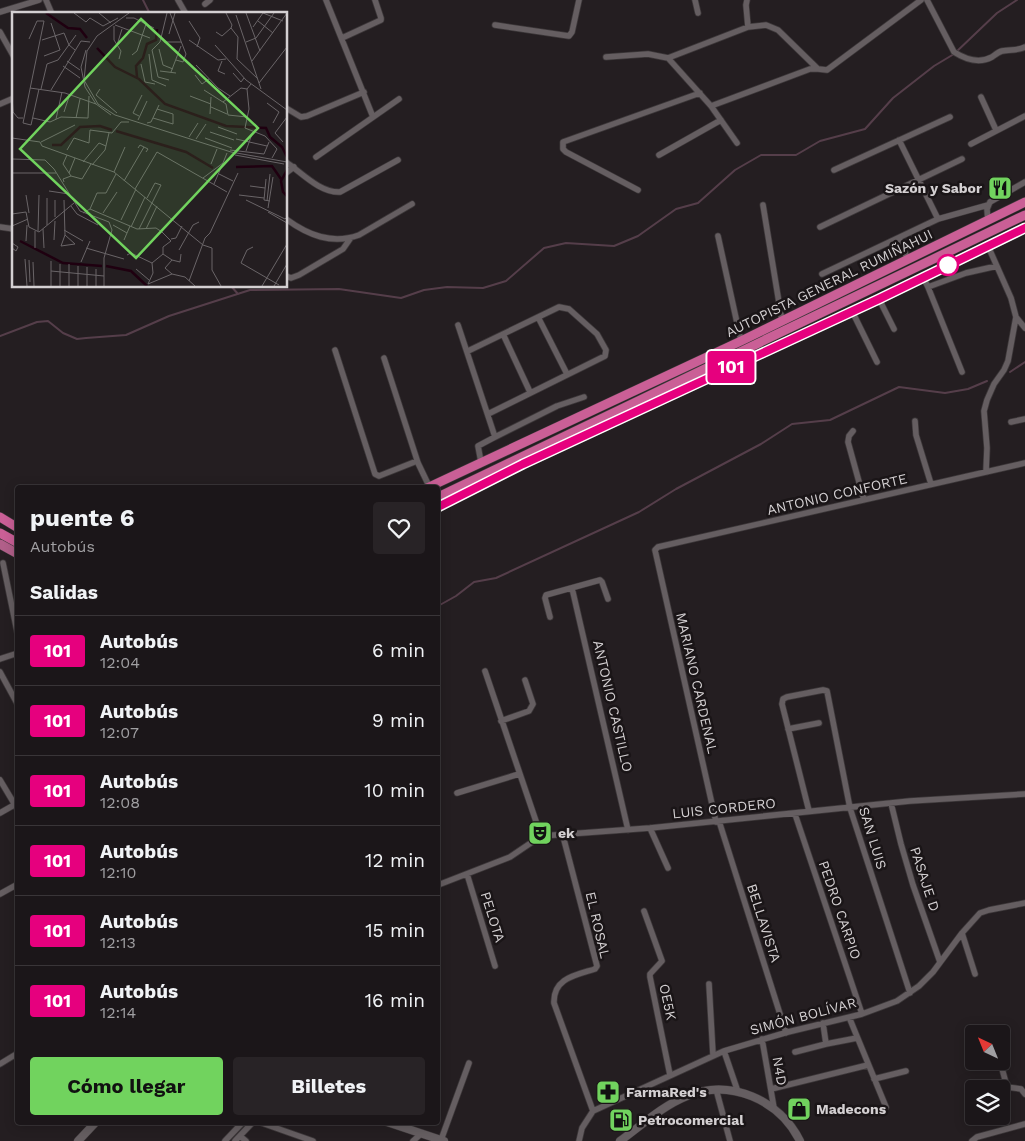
<!DOCTYPE html>
<html lang="es">
<meta charset="utf-8">
<style>
body{margin:0;font-family:"Work Sans",sans-serif;background:#282326;color:#f1f3f6;height:100vh;display:flex;flex-direction:column;font-size:19px;white-space:nowrap}
*{box-sizing:border-box;margin:0}
p{font-size:16px;color:#a09fa2}
.icon{flex:none;width:28px;height:28px;fill:none;stroke:currentColor;stroke-width:2;stroke-linecap:round;stroke-linejoin:round}
.map{position:relative;flex:1;overflow:hidden}
.details{position:absolute;left:15px;top:485px;width:425px;height:640px;display:flex;flex-direction:column;background:#1b1619;border-radius:5px;box-shadow:0 2px 12px #0003,0 0 0 1px #393538}
.details>*{flex:none}
.badge{padding:0 10px;border-radius:4px;font-size:18px;line-height:32px}
.needle{width:32px;rotate:317deg}
.tools{position:absolute;left:965px;top:1025px;display:grid;gap:10px}
.tools a{display:grid;place-items:center;width:45px;height:45px;border-radius:5px;background:#1b1619;box-shadow:0 2px 12px #0003,0 0 0 1px #393538;font-size:25px}
.map>.badge{position:absolute;translate:-50% -50%;box-shadow:0 0 0 2px #fff}
h2{padding:0 15px;font-size:19px;line-height:45px}
.round{display:grid;place-items:center;flex:none;width:52px;height:52px;border-radius:5px;background:#282326}
.summary{display:flex;align-items:center;justify-content:space-between;height:85px;padding:0 15px}
h1{font-size:24px;font-weight:700;line-height:38px}
.button{display:flex;gap:10px;margin-top:auto;padding:10px 15px}
.button a{flex:1;height:58px;border-radius:5px;background:#71d35e;color:#111;font-size:20px;font-weight:700;line-height:58px;text-align:center}
.button a+a{background:#282326;color:#f1f3f6}
ul{padding:0;list-style:none}
li{display:flex;align-items:center;gap:15px;height:70px;padding:0 15px;border-top:1px solid #393538}
li div{flex:1}
li b{display:block;font-size:19px}
li em{font-style:normal}
li .badge{min-width:55px;font-weight:700;text-align:center}
.map>svg:first-child{display:block}
.lines{fill:none;stroke-linecap:round;stroke-linejoin:round}
.stream{stroke:#553e4a;stroke-width:2}
.minor-casing{stroke:#3d383a;stroke-width:7}
.secondary-casing{stroke:#3d383a;stroke-width:9}
.primary-casing{stroke:#3d383a;stroke-width:10}
.trunk-casing{stroke:#3d383a;stroke-width:10}
.minor{stroke:#655e61;stroke-width:5.5}
.secondary{stroke:#655e61;stroke-width:8}
.primary{stroke:#b15f89;stroke-width:9}
.trunk{stroke:#ca5f96;stroke-width:9}
.line-casing{stroke:#fff;stroke-width:11}
.line{stroke:#e6007e;stroke-width:8}
.stop-dot{fill:#fff;stroke:#e6007e;stroke-width:2.5}
.labels{text-anchor:middle;stroke-width:5;stroke-linejoin:round;paint-order:stroke}
.poi-label{font-size:14px;font-weight:bold;fill:#d4d0d2;stroke:#1a1517;text-anchor:start}
.street-label{font-size:14px;fill:#d4d0d2;stroke:#1a1517}
.inset-river{fill:none;stroke:#1f0010;stroke-width:2.5}
.inset-road{fill:none;stroke:#6a6568;stroke-width:1}
.view{fill:#71d35e;fill-opacity:0.15;stroke:#71d35e;stroke-width:2.5}
.inset-edge{fill:none;stroke:#d4d0d2;stroke-width:2.5}
</style>
<div class="map">
<svg width="1025" height="1141" viewBox="0 0 1025 1141">
<rect width="100%" height="100%" fill="#241e21"/>
<g class="lines">
<path class="stream" d="M143,0L150,14
M231,286L238,294
M0,336L37,322L48,321L63,333L77,339L86,338L126,335L169,316L250,290L339,289L401,298L424,290L447,287L483,288L506,281L544,248L566,243L614,246L638,236L676,209L698,203L735,170L761,155H796L820,141L865,129L893,98L934,66L954,54L997,13L1017,0
M1010,372L1025,362
M438,606L456,596L474,582L496,578L639,512L676,489L761,444L792,424L830,420L899,387L945,393L968,389L987,381"/>
<g class="minor-casing">
<path id="minor" d="M46,0L52,14
M178,0L186,14
M326,0L373,117
M695,0L698,13
M747,0L746,5L748,27
M927,0L954,52C965,59 979,64 992,57C995,55 998,52 1002,51C1010,49 1018,51 1025,47
M205,4L210,0
M0,12L39,0
M495,25L569,36L572,32L579,0
M0,32L14,57
M342,38L381,20V18L375,0
M606,57L648,54L668,58L748,27L766,25L778,30L818,69L827,70L921,0
M668,58L711,106L737,143
M981,97L996,130
M0,104L14,98
M711,106L810,69H818
M286,108L301,117L307,116L364,92
M899,140L938,219
M971,144L1025,116
M659,155L721,120
M316,157L399,99
M286,162C302,173 320,193 340,192L398,160
M834,170L950,117
M286,173L294,167
M638,190L566,152L563,149V142L700,93
M763,205L782,321
M286,219C308,235 332,245 359,235L412,204
M988,221L987,209L990,202L1025,182
M0,227L14,229
M820,227L962,159
M718,236L741,341
M899,238L908,260
M822,274L938,219L988,205
M286,276L291,278L299,275L343,249L350,239
M923,277L928,287L962,372
M928,287L966,273L997,266
M879,299L894,329
M852,311L877,362
M538,317L567,374
M1016,317L1025,328
M458,325L495,437L478,446L481,462
M503,334L530,392
M335,350L375,474L379,476L417,461
M468,351L559,307L569,309L597,334L606,350L605,356L488,414
M384,358L418,463L429,486
M915,421L916,435L931,484
M1011,422L1025,419
M853,431L849,436L848,442L864,500
M495,437L557,406L584,397
M986,472L987,448L984,411L987,400L994,384L1004,370L1008,361L1016,317L1011,298L988,246
M3,563L18,636
M572,588L628,830
M550,617L545,598L546,595L600,580L602,582L608,599
M0,659L18,653
M485,671L541,836
M0,672L18,705
M501,721L529,711L533,704L525,680
M788,729L819,723
M0,780L18,810
M457,793L519,774
M891,803L901,844L913,885L940,962
M809,811L782,704L783,699L787,697L823,690L827,691L850,808L910,993
M0,813L14,805
M795,814L862,1014
M719,821L786,1033
M716,822L655,550L658,547L1025,463
M650,828L668,868
M563,836L597,966L595,969C576,975 553,978 554,1003L593,1111
M467,874L495,966
M438,885L510,857L541,836L650,828L910,801L1025,794
M0,894L18,884
M644,911L662,961L650,974V977L670,1075
M962,933L975,974
M709,984L713,1055
M849,1017L886,1107
M823,1023L826,1044
M762,1039L774,1108
M724,1051L738,1092
M795,1052L826,1044L857,1038
M1000,1061L1007,1087L1021,1089L1025,1094
M0,1064L18,1053
M874,1079L906,1071
M716,1089L730,1141
M771,1089L868,1065
M259,1122L313,1141
M240,1136L246,1141
M441,1140L469,1063
M225,1141L243,1122
M235,1141L253,1122
M413,1141L422,1133
M579,1141L582,1128L593,1111L724,1051L788,1032L862,1014L897,1001L919,986L933,972L962,933L980,913L989,910L1025,903
M972,1141L977,1137L1025,1124"/>
</g>
<g class="secondary-casing">
<path id="secondary" d="M387,1122L444,1141
M78,1141L96,1122
M620,1141C642,1125 662,1106 687,1096C730,1078 780,1100 800,1141"/>
</g>
<g class="primary-casing">
<path id="primary" d="M438,507L523,464L879,299L1025,228
M0,544L18,554"/>
</g>
<g class="trunk-casing">
<path id="trunk" d="M427,488L741,341L1025,202
M438,497L1025,215
M0,517L18,528
M0,533L18,543"/>
</g>
<use href="#minor" class="minor"/>
<use href="#secondary" class="secondary"/>
<use href="#primary" class="primary"/>
<use href="#trunk" class="trunk"/>
</g>
<g class="lines">
<g class="line-casing">
<path id="line" d="M438,507L523,464L879,299L1025,228"/>
</g>
<use href="#line" class="line"/>
</g>
<defs>
<g id="restaurant-square" transform="scale(1.25)"><rect x="-9" y="-9" width="18" height="18" rx="4" fill="#71d35e" stroke="#1a1517"/><path d="M-5-6h1v4h1v-4h1v4h1v-4h1v5L-1.5 .5V6h-2V.5L-5-1ZM5-6V6H3V1.5H1.5Q1.5-4 5-6Z" fill="#111"/></g>
<g id="theatre-square" transform="scale(1.25)"><rect x="-9" y="-9" width="18" height="18" rx="4" fill="#71d35e" stroke="#1a1517"/><path d="M-5-5.5Q0-4 5-5.5V0Q5 5 0 6Q-5 5-5 0ZM-3.3-2.5H-1v1.5H-3.3ZM1-2.5H3.3v1.5H1ZM-2.8 1Q0 5.5 2.8 1Z" fill="#111"/></g>
<g id="pharmacy-square" transform="scale(1.25)"><rect x="-9" y="-9" width="18" height="18" rx="4" fill="#71d35e" stroke="#1a1517"/><path d="M-2-6h4v4h4v4h-4v4h-4v-4h-4v-4h4Z" fill="#111"/></g>
<g id="shop-square" transform="scale(1.25)"><rect x="-9" y="-9" width="18" height="18" rx="4" fill="#71d35e" stroke="#1a1517"/><path d="M-5-2.5h2.3a2.7 3.5 0 0 1 5.4 0H5L5.5 6h-11ZM-1.5-2.5h3a1.5 2.3 0 0 0-3 0Z" fill="#111"/></g>
<g id="fuel-square" transform="scale(1.25)"><rect x="-9" y="-9" width="18" height="18" rx="4" fill="#71d35e" stroke="#1a1517"/><path d="M-5.5-6h7V0h2V4h1.3V-2.5L3-4.5l.8-.8L6-3V5H2.5V1h-1V6h-7ZM-4.2-4.7v3.2H.2V-4.7Z" fill="#111"/></g>
</defs>
<g fill-rule="evenodd">
<use href="#restaurant-square" x="1000" y="188"/>
<use href="#theatre-square" x="540" y="833"/>
<use href="#pharmacy-square" x="608" y="1092"/>
<use href="#shop-square" x="799" y="1109"/>
<use href="#fuel-square" x="621" y="1120"/>
</g>
<circle class="stop-dot" cx="948" cy="265" r="10"/>
<g class="labels">
<g class="poi-label">
<text x="982" y="193" text-anchor="end">Sazón y Sabor</text>
<text x="558" y="838">ek</text>
<text x="626" y="1097">FarmaRed's</text>
<text x="816" y="1114">Madecons</text>
<text x="638" y="1125">Petrocomercial</text>
</g>
<g class="street-label">
<text transform="translate(829 283) rotate(-26)" y="5">AUTOPISTA GENERAL RUMIÑAHUI</text>
<text transform="translate(837 494) rotate(-13)" y="5">ANTONIO CONFORTE</text>
<text transform="translate(697 683) rotate(77)" y="5">MARIANO CARDENAL</text>
<text transform="translate(613 706) rotate(77)" y="5">ANTONIO CASTILLO</text>
<text transform="translate(724 808) rotate(-6)" y="5">LUIS CORDERO</text>
<text transform="translate(873 838) rotate(73)" y="5">SAN LUIS</text>
<text transform="translate(925 879) rotate(72)" y="5">PASAJE D</text>
<text transform="translate(840 910) rotate(71)" y="5">PEDRO CARPIO</text>
<text transform="translate(493 917) rotate(73)" y="5">PELOTA</text>
<text transform="translate(764 923) rotate(72)" y="5">BELLAVISTA</text>
<text transform="translate(598 925) rotate(77)" y="5">EL ROSAL</text>
<text transform="translate(668 1002) rotate(78)" y="5">OE5K</text>
<text transform="translate(803 1016) rotate(-15)" y="5">SIMÓN BOLÍVAR</text>
<text transform="translate(780 1071) rotate(80)" y="5">N4D</text>
</g>
</g>
<g transform="translate(12 12)">
<rect width="275" height="275" fill="#241e21"/>
<path class="inset-river" d="M34,1L56,16L68,17L75,26M85,36L103,55L127,67L153,92L214,114L254,116L258,125L270,135L275,145M125,65L124,54L131,46L135,32L144,28L145,17M104,119L174,140L201,156M40,133H49L68,115L88,114L100,118M224,155L260,154L269,167M275,158L269,169L271,180L275,184M8,229L51,251L90,254M94,254L119,259L135,274"/>
<path class="inset-road" d="M62,1L74,10L78,6L91,14L106,6M87,1L99,11M117,1L85,24L75,39L72,68L86,92L103,103L219,140L275,150M155,1L148,30L140,38L146,65L157,68M158,1L174,42L171,50L164,48M214,1L220,13L219,16L226,25L225,47L246,67M234,1L248,39M251,1L271,9M224,3L249,77M114,6H122L142,16M177,9L188,26L185,35M246,9L261,21M103,13L138,26M102,14V28L109,39L107,47M241,15L251,1M204,20L210,24L219,16M157,22L163,1M30,28L52,21L57,33L63,38M177,28L206,48L214,47M152,30H169M234,30L244,26L262,1M105,33L110,17M203,33L234,68L275,98M147,37L151,53L161,57M74,38L69,55L73,75L84,92L99,103M137,42L140,68L154,74M120,43L125,39L134,12M32,44L48,38L39,11M55,49L68,58M210,49L206,59L213,62M240,49L275,1M35,52L46,48L64,23M129,52L133,70L143,72M184,53L206,76L218,84M51,54L68,66M148,59L164,61M159,60L169,34M221,61L229,70L232,66M183,63L190,72L197,67M247,71L275,35M239,72L235,77L237,97L233,116L253,124L265,137L260,146M18,76L53,81L84,92M29,77L35,52M88,77L84,83L105,101M39,78L69,29L78,30M192,78L214,92L216,103L235,105M0,83L1,100L6,106H11M178,84L199,92M211,90L229,76L235,77M255,91L267,100L261,111M199,95L215,102M52,100L58,82M198,102L199,85M127,104L121,101L130,83M21,106L38,110L49,105L76,106L77,84M64,106L68,87M141,106L161,112V102L145,97M44,107L50,80M126,108L135,89M11,111L32,9H25L17,27M11,111L19,113L27,77M135,111L139,110L147,93M206,115L225,122M198,120L222,128M177,125L186,111M0,126L28,130L30,134L102,160L191,233L200,236V258L209,274M193,126L220,136M184,127L194,112M224,127L255,134M29,130L63,113M271,130L263,121L275,105M126,136L128,133L136,137L134,140M55,138L62,126L77,131L78,118L100,121L109,110H117M218,138L252,142L257,130M234,139L240,122M55,143L51,152L59,164M223,143L272,152M0,147L33,148L42,157L68,199L97,210L100,218L92,246V274M71,150L87,131L94,134M199,152L205,137M80,153L93,138L97,121M102,160L113,135M0,161H44M57,161L63,146M207,162L221,169M191,166L211,151L215,141M254,167L252,188L258,189M112,169L132,135M52,170L51,167L59,164L70,167L79,152M202,172L211,151M238,174L253,176M123,177L145,140L215,180M37,179L57,182M14,183L17,201M227,183L252,186M52,188L53,223L49,234L63,232L53,223M234,188L273,207L275,205M255,189L258,162M59,194L65,202L86,213M256,196L261,165M78,197L85,181H94L104,162M256,200L275,211M71,201L78,197L125,217L144,216L150,220L159,229L151,235V242L140,251L141,261L136,272L160,262L173,265L183,274M91,201L105,180M0,202L14,200L17,215L27,220L62,191M43,205V188M109,208L124,177M35,213V186M101,213L115,221M0,214L16,207M119,215L133,185M31,217L32,236M127,217L149,173L143,171L135,186M134,217L145,194M52,218L71,229M26,219L27,183M159,227L164,226L170,214M42,228L43,209M112,228L118,214M14,229L15,213M0,231L6,235L4,239L0,236M241,235L235,238L229,251L267,273M23,236V219M74,236L112,247M167,238L181,213L187,210M151,242L160,248L153,256L160,262M115,243L119,241L140,251M13,247L15,274M17,248L18,270M160,248L168,250L169,242M39,249V274M21,250L22,274M69,250L78,229M48,252V274M57,252V274M75,255V274M84,257V274M124,257L137,268M39,259L92,264M177,269L193,226L198,221L226,161M66,274V254M250,274L275,232M262,274L275,252"/>
<path class="view" d="M129,7L246,116L124,246L8,137Z"/>
<rect width="275" height="275" class="inset-edge"/>
</g>
</svg>
<div class="tools">
<a><svg class="needle" viewBox="-14 -14 28 28"><path d="M0-13l5 13h-10z" fill="#e53935"/><path d="M0 13l5-13h-10z" fill="#a09fa2"/></svg></a>
<a><svg class="icon" aria-label="layers" viewBox="0 0 24 24"><path d="M12 4l9 5-9 5-9-5zM3 14l9 5 9-5"/></svg></a>
</div>
<b class="badge" style="left:731px;top:367px;background:#e6007e;color:#fff">101</b>
<section class="details">
<div class="summary"><div><h1>puente 6</h1><p>Autobús</p></div><a class="round"><svg class="icon" aria-label="heart" viewBox="0 0 24 24"><path d="M12 20l-8-8c-3-5 5-10 8-4 3-6 11-1 8 4z"/></svg></a></div>
<h2>Salidas</h2>
<ul>
<li><span class="badge" style="background:#e6007e;color:#fff">101</span><div><b>Autobús</b><p>12:04</p></div><em>6 min</em></li>
<li><span class="badge" style="background:#e6007e;color:#fff">101</span><div><b>Autobús</b><p>12:07</p></div><em>9 min</em></li>
<li><span class="badge" style="background:#e6007e;color:#fff">101</span><div><b>Autobús</b><p>12:08</p></div><em>10 min</em></li>
<li><span class="badge" style="background:#e6007e;color:#fff">101</span><div><b>Autobús</b><p>12:10</p></div><em>12 min</em></li>
<li><span class="badge" style="background:#e6007e;color:#fff">101</span><div><b>Autobús</b><p>12:13</p></div><em>15 min</em></li>
<li><span class="badge" style="background:#e6007e;color:#fff">101</span><div><b>Autobús</b><p>12:14</p></div><em>16 min</em></li>
</ul>
<div class="button"><a>Cómo llegar</a><a>Billetes</a></div>
</section>
</div>
